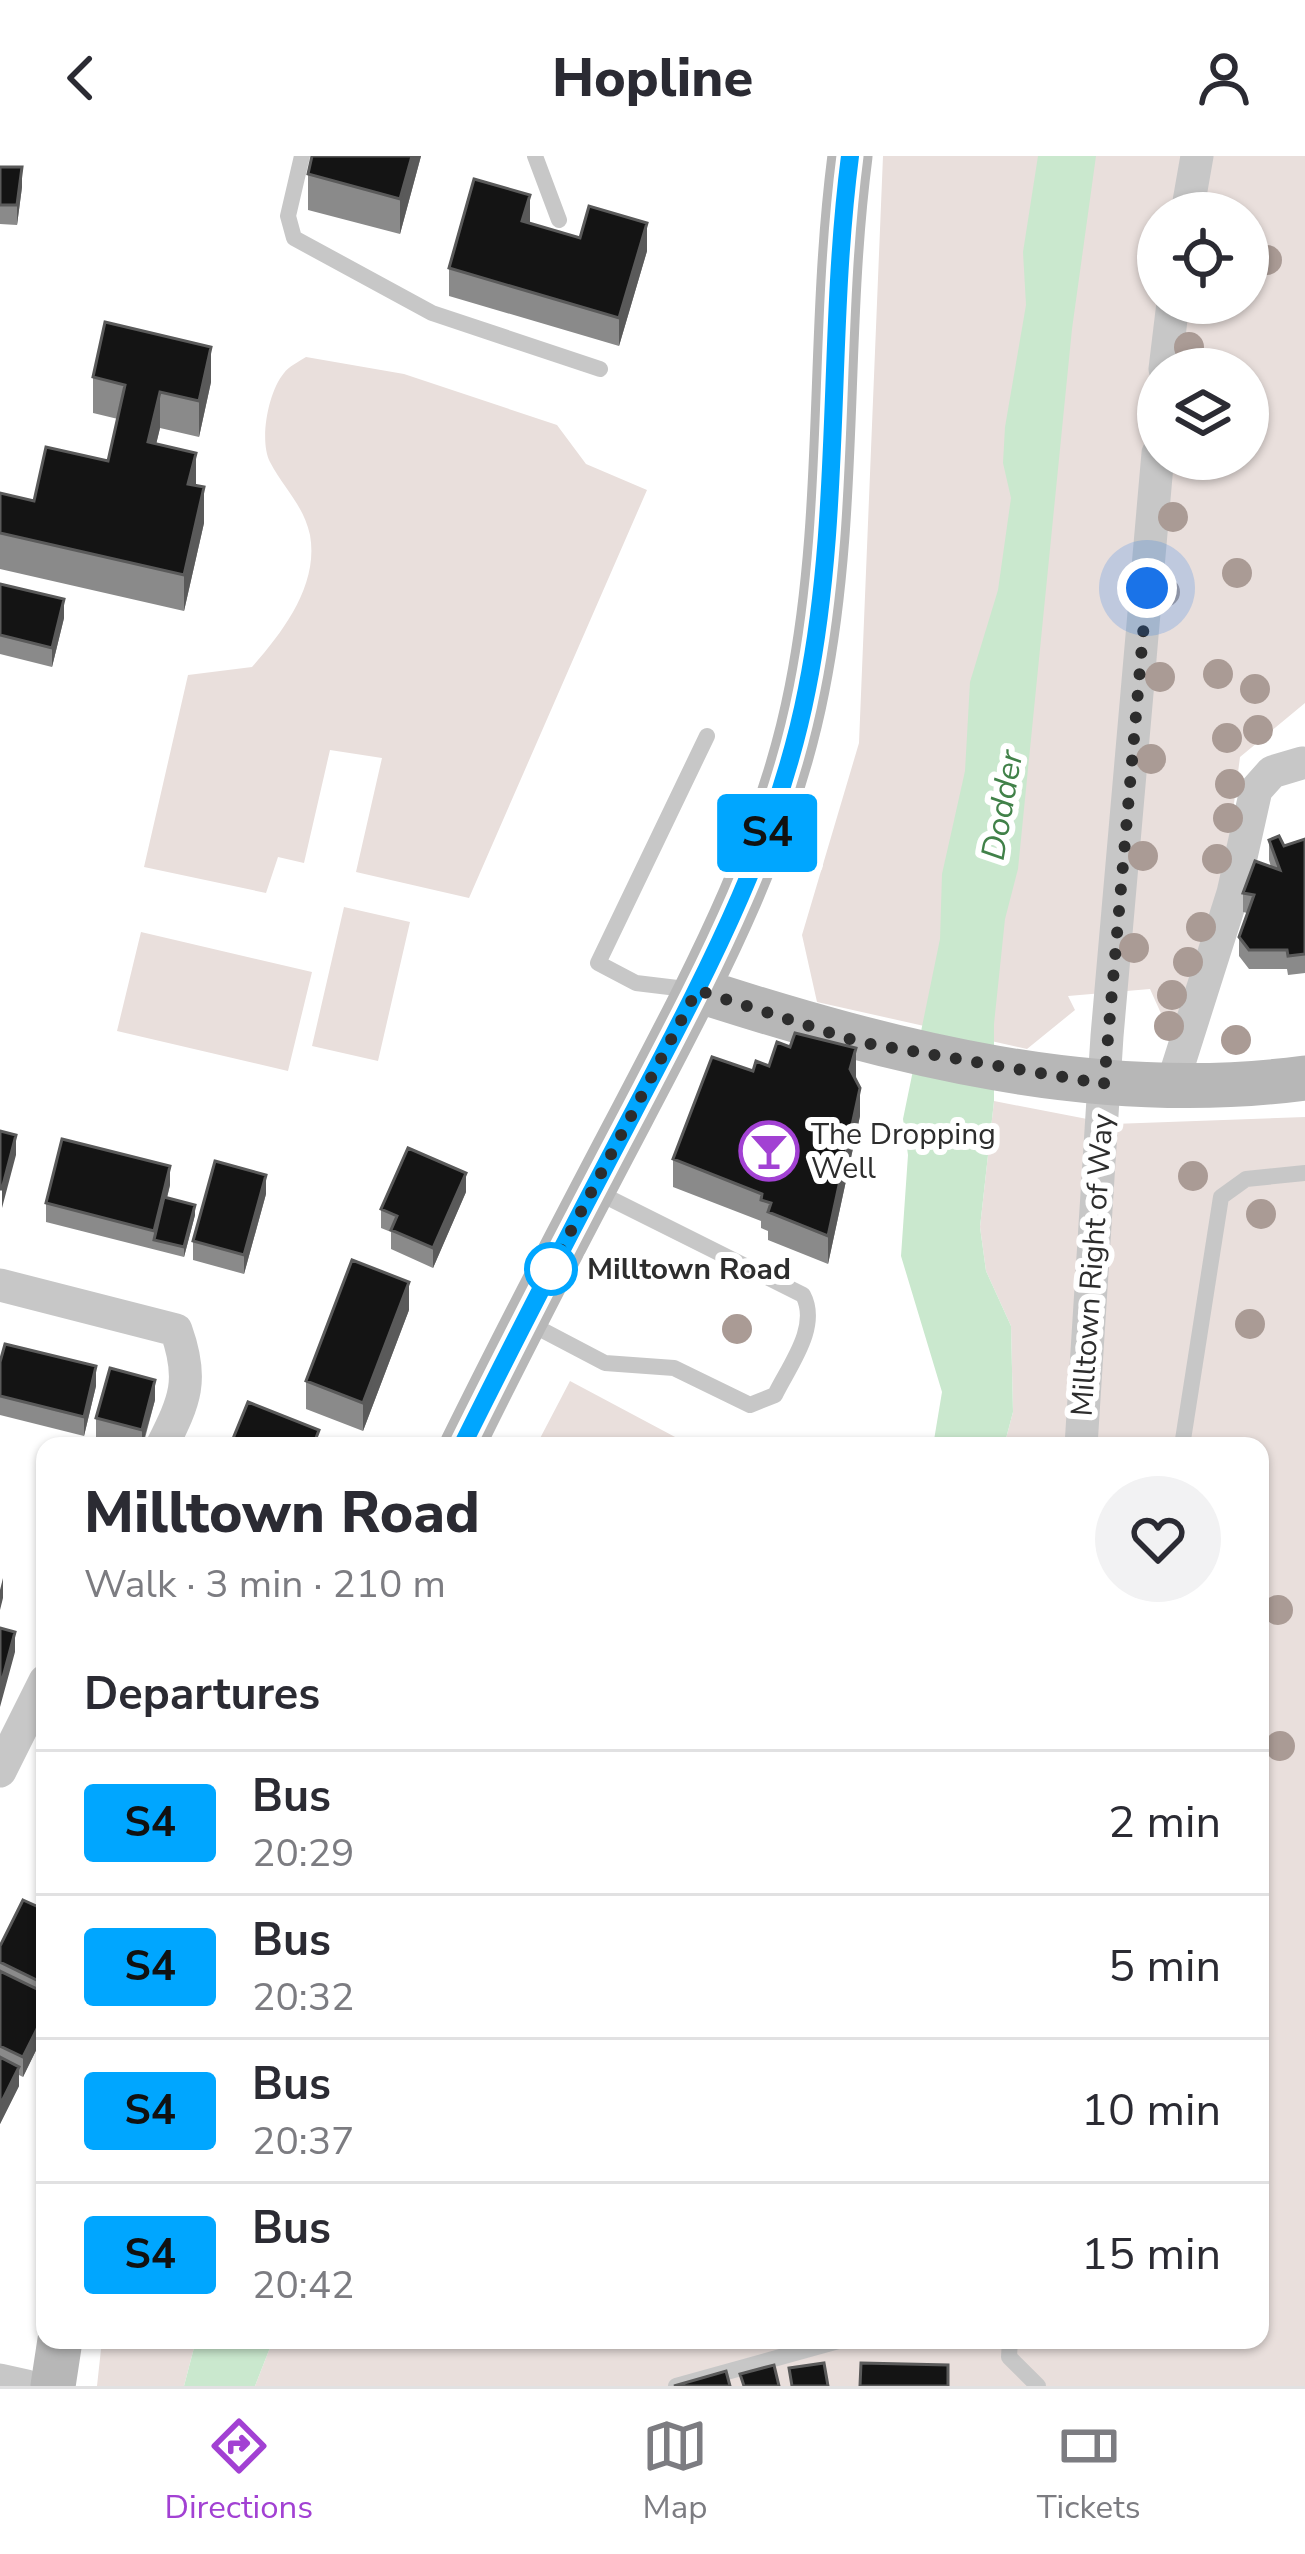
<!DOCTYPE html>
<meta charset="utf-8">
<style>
body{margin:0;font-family:"Nunito Sans",sans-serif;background:#f2f2f3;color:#2b2b33;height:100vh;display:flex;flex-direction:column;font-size:45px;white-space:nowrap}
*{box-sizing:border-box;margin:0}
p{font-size:39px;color:#7c7c81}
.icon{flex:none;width:66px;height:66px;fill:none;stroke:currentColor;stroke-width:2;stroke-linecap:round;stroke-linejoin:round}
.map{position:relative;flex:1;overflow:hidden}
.sheet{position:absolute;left:36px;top:1281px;width:1233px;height:912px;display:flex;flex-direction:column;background:#fff;border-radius:24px;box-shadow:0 3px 9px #0004}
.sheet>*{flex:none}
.badge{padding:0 24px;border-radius:9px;font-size:42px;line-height:78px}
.tools{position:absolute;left:1137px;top:36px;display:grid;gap:24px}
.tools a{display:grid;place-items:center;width:132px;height:132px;border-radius:50%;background:#fff;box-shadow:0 3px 9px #0004;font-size:60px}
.you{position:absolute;width:60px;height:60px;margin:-30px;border:9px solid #fff;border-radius:50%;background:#1a73e8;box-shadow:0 0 0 18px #1a73e833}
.map>.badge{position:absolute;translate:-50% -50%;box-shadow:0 0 0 6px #fff}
h2{padding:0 48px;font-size:45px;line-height:108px}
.round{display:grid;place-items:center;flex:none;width:126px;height:126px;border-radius:63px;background:#f2f2f3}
.summary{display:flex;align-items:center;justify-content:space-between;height:204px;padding:0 48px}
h1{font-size:57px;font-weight:800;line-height:90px}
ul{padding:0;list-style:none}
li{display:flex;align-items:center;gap:36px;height:144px;padding:0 48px;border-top:3px solid #e1e1e2}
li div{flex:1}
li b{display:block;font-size:45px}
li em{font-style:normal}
li .badge{min-width:132px;font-weight:700;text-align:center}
header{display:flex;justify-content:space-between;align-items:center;height:156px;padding:0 48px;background:#fff;font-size:54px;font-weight:800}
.tabs{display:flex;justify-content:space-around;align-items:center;height:168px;border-top:3px solid #e1e1e2;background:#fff;font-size:33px;color:#7c7c81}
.tabs a{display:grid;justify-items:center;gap:6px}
.tabs .selected{color:#a241d3}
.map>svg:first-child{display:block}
.green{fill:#e9dfdc;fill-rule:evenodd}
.water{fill:#cae8ce}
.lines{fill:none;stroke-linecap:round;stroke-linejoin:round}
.lane{stroke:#c7c7c7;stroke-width:16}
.street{stroke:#c7c7c7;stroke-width:33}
.secondary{stroke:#b7b7b7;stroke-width:45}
.tree{fill:#aa9b95}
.wall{fill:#8a8a8a}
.shaded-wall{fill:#5a5a5a}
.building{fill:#141414;stroke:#5a5a5a;stroke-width:3}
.line-casing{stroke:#fff;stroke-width:27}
.line{stroke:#00a6ff;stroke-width:18}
.walk{stroke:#2d2d2d;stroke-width:12;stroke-dasharray:0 21.6}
.stop-dot{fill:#fff;stroke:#00a6ff;stroke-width:6}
.labels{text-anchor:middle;stroke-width:12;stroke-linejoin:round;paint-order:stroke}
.poi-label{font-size:30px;fill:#2d2d2d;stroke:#fff;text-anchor:start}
.street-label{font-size:30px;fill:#2d2d2d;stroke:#fff}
.stop-label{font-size:30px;font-weight:bold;fill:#2d2d2d;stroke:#fff;text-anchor:start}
.water-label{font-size:33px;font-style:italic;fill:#418149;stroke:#fff}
</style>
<header><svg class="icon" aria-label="back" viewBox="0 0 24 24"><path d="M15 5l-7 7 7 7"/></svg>Hopline<svg class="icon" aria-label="person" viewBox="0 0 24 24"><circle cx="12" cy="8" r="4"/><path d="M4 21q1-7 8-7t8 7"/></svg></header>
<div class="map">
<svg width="1305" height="2230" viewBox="0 0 1305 2230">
<rect width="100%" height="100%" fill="#fff"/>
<path class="green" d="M883,0H1305V547L1240,601L1227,702L1173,884L1150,833L1068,840L1075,854L1027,893L817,846L802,779L859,587ZM1158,57H1248V147H1158ZM1158,213H1248V303H1158Z
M306,201L404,218L557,269L586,308L647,334L469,742L356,716L382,602L330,594L304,707L278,701L266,737L144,711L188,519L252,511C283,476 319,429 310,379C303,348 284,333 270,306C259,285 268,236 284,217C288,211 300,205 306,201Z
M344,751L410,766L378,905L312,890Z
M141,776L312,816L288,915L117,875Z
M994,945L1113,968L1305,961V2230H255L273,2184H1260V1290H1004L1013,1256L1011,1170L986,1115L980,1071Z
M570,1225L692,1290H536Z
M102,2184H196L184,2230H97Z"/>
<path class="water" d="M1038,0H1096L1072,173L1018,713L1005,763L994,868V945L980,1071L986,1115L1011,1170L1013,1256L1004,1290H933L942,1236L901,1100L908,999L903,963L940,783L942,718L965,615L970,526L998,434L1011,342L1003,307L1005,271L1026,149L1023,96Z
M196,2184H273L255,2230H184Z"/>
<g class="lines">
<path class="lane" d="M302,0L288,60L294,82L432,157L600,213
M535,0L559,64
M694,834L636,827L598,807L707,580
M525,1165L605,1207L674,1212L750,1249L775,1239C789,1210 820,1171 803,1139L593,1034
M1182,1290L1221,1041L1246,1023L1305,1017
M1010,2184L1009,2201L1038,2230
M676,2230L842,2184"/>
<path class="street" d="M1187,57L1197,0
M1165,213L1173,147
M1173,926L1233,737L1256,634L1272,616L1302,607
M0,1129L176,1174C194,1224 185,1244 162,1290
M1081,1290L1107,880L1158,297
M0,1615L45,1525
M0,2224L27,2230"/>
<path class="secondary" d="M697,834C893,897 1097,950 1305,922
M462,1290C517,1178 574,1069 632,959C704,821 777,687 807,533C842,358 827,177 850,0
M53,2230L60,2184"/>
</g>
<g class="tree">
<circle cx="1267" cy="104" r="15"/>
<circle cx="1189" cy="191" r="15"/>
<circle cx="1173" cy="361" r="15"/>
<circle cx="1237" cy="417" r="15"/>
<circle cx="1165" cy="436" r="15"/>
<circle cx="1218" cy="518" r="15"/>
<circle cx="1160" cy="521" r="15"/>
<circle cx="1255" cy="533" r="15"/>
<circle cx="1258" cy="574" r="15"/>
<circle cx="1227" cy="582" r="15"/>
<circle cx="1151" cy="603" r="15"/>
<circle cx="1230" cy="628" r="15"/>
<circle cx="1228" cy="662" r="15"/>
<circle cx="1143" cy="700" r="15"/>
<circle cx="1217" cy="703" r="15"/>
<circle cx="1201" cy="771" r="15"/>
<circle cx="1134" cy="792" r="15"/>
<circle cx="1188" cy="806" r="15"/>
<circle cx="1172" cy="839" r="15"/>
<circle cx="1169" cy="870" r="15"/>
<circle cx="1236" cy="884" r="15"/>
<circle cx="1193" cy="1020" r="15"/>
<circle cx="1261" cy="1058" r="15"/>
<circle cx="1250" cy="1168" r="15"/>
<circle cx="737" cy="1173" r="15"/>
<circle cx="1278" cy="1454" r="15"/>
<circle cx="1280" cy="1590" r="15"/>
</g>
<path class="wall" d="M421,0L400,78L308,54V18Z
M0,11L22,31L17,69L0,68Z
M530,67L580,82L647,95L619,190L449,140V112Z
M93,221L211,226L199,281L160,272L156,288L196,330L204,367L184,455L0,413V337L34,345L108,305L118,263L93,257Z
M0,428L64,462L52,511L0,498Z
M1305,683V817L1288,819L1287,813H1249L1239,800V781L1247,757L1243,756V737L1271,711L1269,704V684L1284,690Z
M769,910L856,920L860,960L828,1108L768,1084V1075L761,1072V1065L673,1031V1003L753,915Z
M170,1029L167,1042L195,1059L184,1101L46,1066V1047Z
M466,1036L433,1112L391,1093V1076L381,1072V1053Z
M266,1038L244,1118L193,1104V1085Z
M409,1154L363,1275L306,1253V1225Z
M0,1206L96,1230L84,1280L0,1259Z
M155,1244L143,1290H129L96,1281V1262Z
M45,1372V1399L38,1397V1387Z
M45,1732V1876L23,1921L19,1919V1930L0,1968V1790L40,1752V1742Z"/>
<path class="shaded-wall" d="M412,0H421L400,78V43Z
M22,11V31L17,69V49Z
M530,39V67L522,65Z
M647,67V95L619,190V162Z
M211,191V226L199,281V245Z
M160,236V272L148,322V286Z
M196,297V333L188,328Z
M204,331V367L184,455V419Z
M64,443V462L52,511V492Z
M856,892V920L850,941V913Z
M860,932V960L828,1108V1080Z
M16,979V999L2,1052V1033Z
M170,1010V1029L156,1085L154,1084V1094V1075Z
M466,1017V1036L433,1112V1092Z
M266,1019V1038L244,1118V1099Z
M195,1049V1059L184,1101V1091Z
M409,1126V1154L363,1275V1247Z
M96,1210V1230L84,1280V1261Z
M155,1224V1244L142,1290V1274Z
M3,1422V1442L0,1454V1434Z
M15,1476V1496L0,1551V1532Z
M45,1857V1876L23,1921V1901Z
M19,1911V1930L0,1968V1949Z"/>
<path class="building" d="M312,0H412L400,43L308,18Z
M0,11H22L17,49H0Z
M474,23L530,39L522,65L580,82L589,50L647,67L619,162L449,112Z
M105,166L211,191L199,245L160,236L148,286L196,297L188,328L204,331L184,419L0,377V337L34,345L46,291L108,305L125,229L93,221Z
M0,428L64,443L52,492L0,479Z
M1279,680L1284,690L1305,683V798L1288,800L1287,794H1249L1239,781L1254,739L1243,737L1255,705L1280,714L1269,684Z
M795,877L856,892L850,913L860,932L828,1080L768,1056L771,1047L761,1044L762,1038L673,1003L712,901L753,915L756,905L769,910L777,886L790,891Z
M0,975L16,979L2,1033H0Z
M62,983L170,1010L154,1075L46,1047Z
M408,992L466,1017L433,1092L391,1074L397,1060L381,1053Z
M215,1005L266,1019L244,1099L193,1085Z
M164,1041L195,1049L184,1091L154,1084Z
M352,1104L409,1126L363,1247L306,1225Z
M5,1188L96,1210L84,1261L0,1240V1206Z
M110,1212L155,1224L142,1274L96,1262Z
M248,1246L319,1274L313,1290H230Z
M41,1371L45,1372V1389L38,1387Z
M0,1472L15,1476L0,1532Z
M23,1744L45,1754V1828L0,1806V1790Z
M0,1815L45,1837V1857L23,1901L0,1890Z
M0,1901L19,1911L0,1949Z
M824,2207L828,2230H792L789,2212Z
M861,2207L948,2209V2230H860Z
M774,2209L779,2230H744L740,2218Z
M726,2215L730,2230H674Z"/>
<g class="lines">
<g class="line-casing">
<path id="line" d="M462,1290C517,1179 574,1069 632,959C704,821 777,687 807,533C842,358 827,177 850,0"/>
</g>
<use href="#line" class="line"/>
<path class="walk" d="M551,1113L697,834L859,886L1104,928L1147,432"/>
</g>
<defs>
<g id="bar-ring" transform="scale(3)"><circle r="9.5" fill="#fff" stroke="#a241d3" stroke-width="1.5"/><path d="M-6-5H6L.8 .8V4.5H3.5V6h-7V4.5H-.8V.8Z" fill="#a241d3"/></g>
</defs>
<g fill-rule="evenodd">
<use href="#bar-ring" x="769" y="995"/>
</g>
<circle class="stop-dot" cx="551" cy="1113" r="24"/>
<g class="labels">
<g class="poi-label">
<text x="811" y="988">The Dropping<tspan x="811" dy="34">Well</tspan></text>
</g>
<g class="street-label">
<text transform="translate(1092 1109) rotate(-86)" y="10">Milltown Right of Way</text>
</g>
<g class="stop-label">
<text x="587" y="1123">Milltown Road</text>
</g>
<g class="water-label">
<text transform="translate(1001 649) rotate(-80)" y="12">Dodder</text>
</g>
</g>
</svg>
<div class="tools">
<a><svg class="icon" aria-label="locate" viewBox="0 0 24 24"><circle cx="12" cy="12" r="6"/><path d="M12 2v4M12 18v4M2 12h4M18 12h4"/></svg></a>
<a><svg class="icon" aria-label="layers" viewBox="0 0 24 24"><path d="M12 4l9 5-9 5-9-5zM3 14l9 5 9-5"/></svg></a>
</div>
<div class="you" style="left:1147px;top:432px"></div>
<b class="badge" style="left:767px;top:677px;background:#00a6ff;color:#111">S4</b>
<section class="sheet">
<div class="summary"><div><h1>Milltown Road</h1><p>Walk · 3 min · 210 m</p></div><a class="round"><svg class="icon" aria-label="heart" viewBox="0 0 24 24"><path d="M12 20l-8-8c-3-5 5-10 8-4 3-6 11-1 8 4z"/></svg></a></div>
<h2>Departures</h2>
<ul>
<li><span class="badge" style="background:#00a6ff;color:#111">S4</span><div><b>Bus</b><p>20:29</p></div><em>2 min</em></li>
<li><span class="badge" style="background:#00a6ff;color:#111">S4</span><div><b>Bus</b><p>20:32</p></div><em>5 min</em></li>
<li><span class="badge" style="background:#00a6ff;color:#111">S4</span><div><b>Bus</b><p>20:37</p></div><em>10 min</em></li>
<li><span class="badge" style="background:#00a6ff;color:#111">S4</span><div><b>Bus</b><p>20:42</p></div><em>15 min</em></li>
</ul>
</section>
</div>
<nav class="tabs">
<a class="selected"><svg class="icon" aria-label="directions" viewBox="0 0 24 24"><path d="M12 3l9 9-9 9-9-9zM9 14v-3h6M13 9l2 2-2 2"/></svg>Directions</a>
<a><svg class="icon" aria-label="map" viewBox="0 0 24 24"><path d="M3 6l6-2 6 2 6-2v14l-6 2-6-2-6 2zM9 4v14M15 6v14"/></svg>Map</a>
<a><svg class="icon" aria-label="tickets" viewBox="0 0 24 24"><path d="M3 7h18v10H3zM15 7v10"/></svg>Tickets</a>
</nav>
